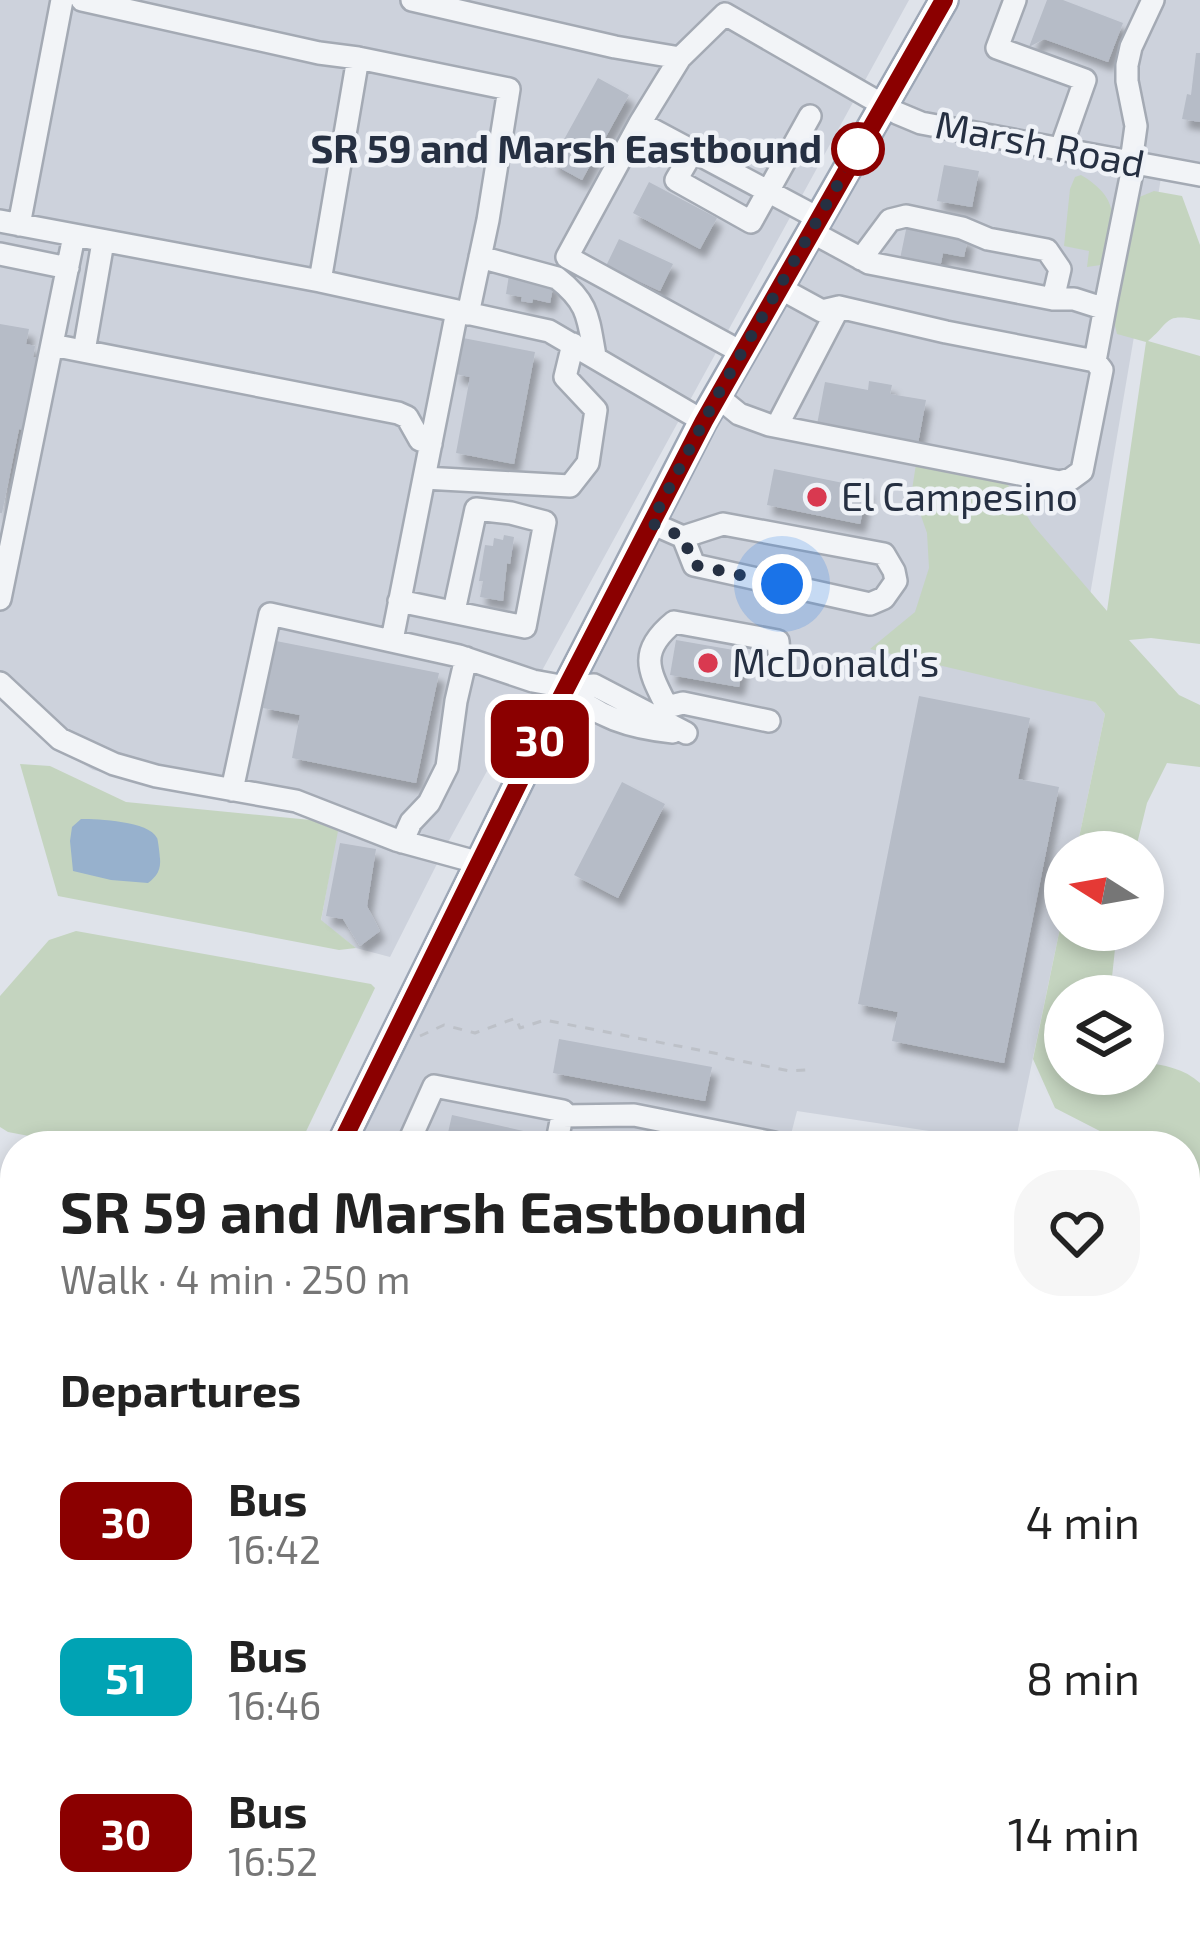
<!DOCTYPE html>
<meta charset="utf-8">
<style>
body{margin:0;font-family:"Exo 2",sans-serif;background:#f6f6f6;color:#222;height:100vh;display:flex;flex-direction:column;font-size:45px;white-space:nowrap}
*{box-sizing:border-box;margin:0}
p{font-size:39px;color:#767676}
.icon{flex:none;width:66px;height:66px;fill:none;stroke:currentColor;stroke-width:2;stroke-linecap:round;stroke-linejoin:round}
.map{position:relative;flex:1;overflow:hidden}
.details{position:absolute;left:0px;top:1131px;width:1200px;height:807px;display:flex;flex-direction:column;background:#fff;border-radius:48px 48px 0 0;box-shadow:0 6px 18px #0003}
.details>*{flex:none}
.badge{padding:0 24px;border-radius:18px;font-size:42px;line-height:78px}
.needle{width:78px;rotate:281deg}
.fabs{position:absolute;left:1044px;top:831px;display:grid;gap:24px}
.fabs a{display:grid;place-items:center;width:120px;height:120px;border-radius:50%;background:#fff;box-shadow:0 6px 18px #0003;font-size:60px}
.you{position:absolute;width:60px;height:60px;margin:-30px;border:9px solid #fff;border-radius:50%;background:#1a73e8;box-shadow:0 0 0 18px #1a73e833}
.map>.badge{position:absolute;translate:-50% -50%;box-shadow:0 0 0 6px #fff}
h2{padding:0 60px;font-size:45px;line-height:108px}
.round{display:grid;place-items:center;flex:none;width:126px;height:126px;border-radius:48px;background:#f6f6f6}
.head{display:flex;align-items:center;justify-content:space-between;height:204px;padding:0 60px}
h1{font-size:57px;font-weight:700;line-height:90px}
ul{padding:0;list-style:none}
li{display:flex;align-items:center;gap:36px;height:156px;padding:0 60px}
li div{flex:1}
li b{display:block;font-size:45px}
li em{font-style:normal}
li .badge{min-width:132px;font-weight:700;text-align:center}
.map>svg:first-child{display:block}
.built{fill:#cdd2dc}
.green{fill:#c4d4bf}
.water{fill:#97b1cd}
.building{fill:#b6bcc7;filter:url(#shadow)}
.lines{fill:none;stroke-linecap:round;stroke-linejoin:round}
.minor-casing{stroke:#a4aab4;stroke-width:26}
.major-casing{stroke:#9da7b6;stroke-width:32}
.path{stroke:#bdc1c8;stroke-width:3;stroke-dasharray:9 9;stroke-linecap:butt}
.minor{stroke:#f2f4f7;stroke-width:21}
.major{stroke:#fff;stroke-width:27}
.line-casing{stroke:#fff;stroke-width:27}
.line{stroke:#8b0000;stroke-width:18}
.walk{stroke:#263042;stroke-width:12;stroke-dasharray:0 21.6}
.stop-dot{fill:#fff;stroke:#8b0000;stroke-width:6}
.poi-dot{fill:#d93950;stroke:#eff2f7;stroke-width:4.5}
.labels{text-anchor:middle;stroke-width:9;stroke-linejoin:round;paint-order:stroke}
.street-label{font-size:39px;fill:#263042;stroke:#eff2f7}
.stop-label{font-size:39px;font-weight:bold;fill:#263042;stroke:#eff2f7;text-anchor:end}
.poi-label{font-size:39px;fill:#263042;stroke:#eff2f7;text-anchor:start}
</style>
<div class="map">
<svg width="1200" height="1936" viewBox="0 0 1200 1936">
<defs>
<filter id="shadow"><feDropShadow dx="5.5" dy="9" stdDeviation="3" flood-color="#0004"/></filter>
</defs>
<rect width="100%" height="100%" fill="#dfe3ea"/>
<path class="built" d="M0,0H909L446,846L390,957L356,948L321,921L337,831L303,815L93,770L47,742L0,698Z
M949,0H1200V175L921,118L888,104Z
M884,110L1162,172L1073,695L1095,702L1105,714L1076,852H1065V904L1015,1144L797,1111L788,1146H346L556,713Z
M1185,1186L1200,1190V1935L1166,1936L1118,1923H1185Z
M0,1268L15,1271V1515L0,1513Z
M39,1923H412L482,1936H34Z"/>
<path class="green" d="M1081,175C1123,200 1113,222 1108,264L1087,267L1089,251L1064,246L1070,189L1075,177Z
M1154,191L1182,196L1200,245V320C1163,313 1172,321 1148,341L1200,356V644L1151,638L1129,640L1179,695L1200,705V767L1167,763L1147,803L1135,852H1076L1105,714L1095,702L870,649L915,612L929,568L927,533L912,490L916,464L1005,480L1032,524L1107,611L1146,342L1117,334L1112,314L1137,198Z
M20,764L50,766L126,802L311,820L338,831L321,920L356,948L339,950L58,896Z
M1065,904V930H1117L1110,996H1065V1074H1143V1063C1163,1064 1185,1069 1200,1083V1185L1185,1176V1146H1129L1055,1108L1033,1059Z
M76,931L371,984L375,988L299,1146H81L8,1132L0,1127V996L49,940Z
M0,1513L15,1515V1674L0,1671Z
M405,1923H514L535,1929L626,1936H402Z"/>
<path class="water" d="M81,819C98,819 149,821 157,838C158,839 160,856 160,858C161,870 157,876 148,883L111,880L73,871L70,841L72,827Z"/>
<path class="building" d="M1047,0H1063L1123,23L1108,62L1044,39L1029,47Z
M1196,53H1200V122L1182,119L1187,94L1191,95Z
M598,78L629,95L582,180L551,163Z
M944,165L979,171L972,207L937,201Z
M649,182L717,218L700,249L633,213Z
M907,225L968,238L964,257L943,253L940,268L900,259Z
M619,239L673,264L660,291L606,266Z
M509,275L554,282L550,303L533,299L532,303L521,301L522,297L506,294Z
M0,324L29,329L26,344L35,346L33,357L41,359L27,431L19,429L2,513H0Z
M463,338L535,352L514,464L456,453L470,377L456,374Z
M869,381L892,385L890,394L926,400L917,449L816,430L825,382L868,390Z
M774,469L868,488L860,524L767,505Z
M504,535L514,537L510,564L507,563L503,601L480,597L483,581H479L485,545L493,546L494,538L503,540Z
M676,640L745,652L739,687L670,675Z
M276,641L439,673L416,783L292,758L300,715L263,708Z
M919,696L1030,718L1018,779L1059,787L1004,1063L892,1041L898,1012L858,1004Z
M622,782L665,804L618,898L574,875Z
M340,843L376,849L367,906L380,931L360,946L343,919L326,916Z
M559,1039L712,1067L705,1101L553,1073Z
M452,1115L528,1132L525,1146H445Z
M616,1134L667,1144V1146H614Z
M1194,1464L1200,1466V1788L1185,1785V1591L1193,1552L1185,1551V1507Z
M0,1739L15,1741L13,1805L0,1802Z
M348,1923L378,1924L376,1936H345Z"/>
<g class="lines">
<g class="minor-casing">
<path id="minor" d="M82,0L319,53L358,58L320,281
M412,0L615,47L680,58L725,14L897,113L921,123L1200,175
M1015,0L997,48L1085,80L1061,148
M358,58L509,89L488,220L468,314
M680,58L640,123L567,257L741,352
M640,123L818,218
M693,151L676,180L751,222L810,116
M1131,162L1136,126L1127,81V65L1131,47L1153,0
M0,221L320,281L549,331L703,421
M19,225L62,0
M810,231L869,263L1053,299H1074L1099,307L1106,302L1134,162
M0,254L68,268
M480,257L557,278C589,303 588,318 595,356
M861,259L890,220L906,216L962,228L988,239L1047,250L1060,269L1053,299
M52,345L398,413L407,417L420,440L431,444
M84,351L103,242
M1095,361L1106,302
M717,396L739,414L769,425L1060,482L1071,479L1082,471L1102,370L1095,361L946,332L839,307L822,311L778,287
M777,426L839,307
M424,478L570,486L588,463L596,410L565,377L573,344
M651,523L683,537L694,565L870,604L884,598L896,581L894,571L884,554L723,524L683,537
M0,599L74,236
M399,601L525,627L545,522L511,513L476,509L454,611
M392,640L457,311
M0,683L60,739L114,764L156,776L296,801L396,840L480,863
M566,687C594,717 632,728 673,732
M667,707L683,703L769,721
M656,718L667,707C649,671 637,652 674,622L778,641L780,665
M232,790L270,614L459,656L533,681L566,687L594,685L686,733
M402,842L411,822L429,803L447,767L456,701L466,658
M562,1116L634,1115L774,1143
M407,1146L434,1086L563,1111L556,1146
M1185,1223L1200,1226
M1185,1271L1200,1274
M0,1422L15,1349
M1185,1470L1200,1435
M0,1487L15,1490
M0,1702L15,1705
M1185,1802L1200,1805
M0,1816L15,1820
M1185,1853L1200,1856
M1185,1903L1194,1905
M751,1923L816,1936
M99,1936C120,1923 146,1929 169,1936
M877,1936L895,1928L900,1923"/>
</g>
<g class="major-casing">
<path id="major" d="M340,1146L549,721L703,421L944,0
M29,1936L34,1923"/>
</g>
<path class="path" d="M420,1036L444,1025L475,1033L516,1018L520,1028L545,1020L719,1054L726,1058L790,1071L806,1070"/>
<use href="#minor" class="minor"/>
<use href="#major" class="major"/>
</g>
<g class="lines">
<g class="line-casing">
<path id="line" d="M340,1146L549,721L704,421L944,0"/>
</g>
<use href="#line" class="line"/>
<path class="walk" d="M782,584L694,565L683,537L651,523L717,396L858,149"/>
</g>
<circle class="stop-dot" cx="858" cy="149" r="24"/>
<g class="poi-dot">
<circle cx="817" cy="497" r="12"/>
<circle cx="708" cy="663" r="12"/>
</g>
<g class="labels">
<g class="street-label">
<text transform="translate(1040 144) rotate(11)" y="14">Marsh Road</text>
</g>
<g class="stop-label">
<text x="822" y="163">SR 59 and Marsh Eastbound</text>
</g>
<g class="poi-label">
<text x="841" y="511">El Campesino</text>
<text x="732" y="677">McDonald's</text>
</g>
</g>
</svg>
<div class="fabs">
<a><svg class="needle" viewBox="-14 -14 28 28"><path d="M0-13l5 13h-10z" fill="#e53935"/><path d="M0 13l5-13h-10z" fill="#767676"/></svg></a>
<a><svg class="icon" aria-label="layers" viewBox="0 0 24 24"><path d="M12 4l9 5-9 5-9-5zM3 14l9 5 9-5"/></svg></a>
</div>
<div class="you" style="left:782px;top:584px"></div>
<b class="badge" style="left:540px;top:739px;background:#8b0000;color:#fff">30</b>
<section class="details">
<div class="head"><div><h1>SR 59 and Marsh Eastbound</h1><p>Walk · 4 min · 250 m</p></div><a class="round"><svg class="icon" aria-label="heart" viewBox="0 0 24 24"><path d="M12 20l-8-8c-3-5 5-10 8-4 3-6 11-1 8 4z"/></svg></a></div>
<h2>Departures</h2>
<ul>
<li><span class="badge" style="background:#8b0000;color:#fff">30</span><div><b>Bus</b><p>16:42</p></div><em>4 min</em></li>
<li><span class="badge" style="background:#00a3b4;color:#fff">51</span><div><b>Bus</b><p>16:46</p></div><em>8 min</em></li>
<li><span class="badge" style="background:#8b0000;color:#fff">30</span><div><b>Bus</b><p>16:52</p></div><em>14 min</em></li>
</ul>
</section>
</div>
